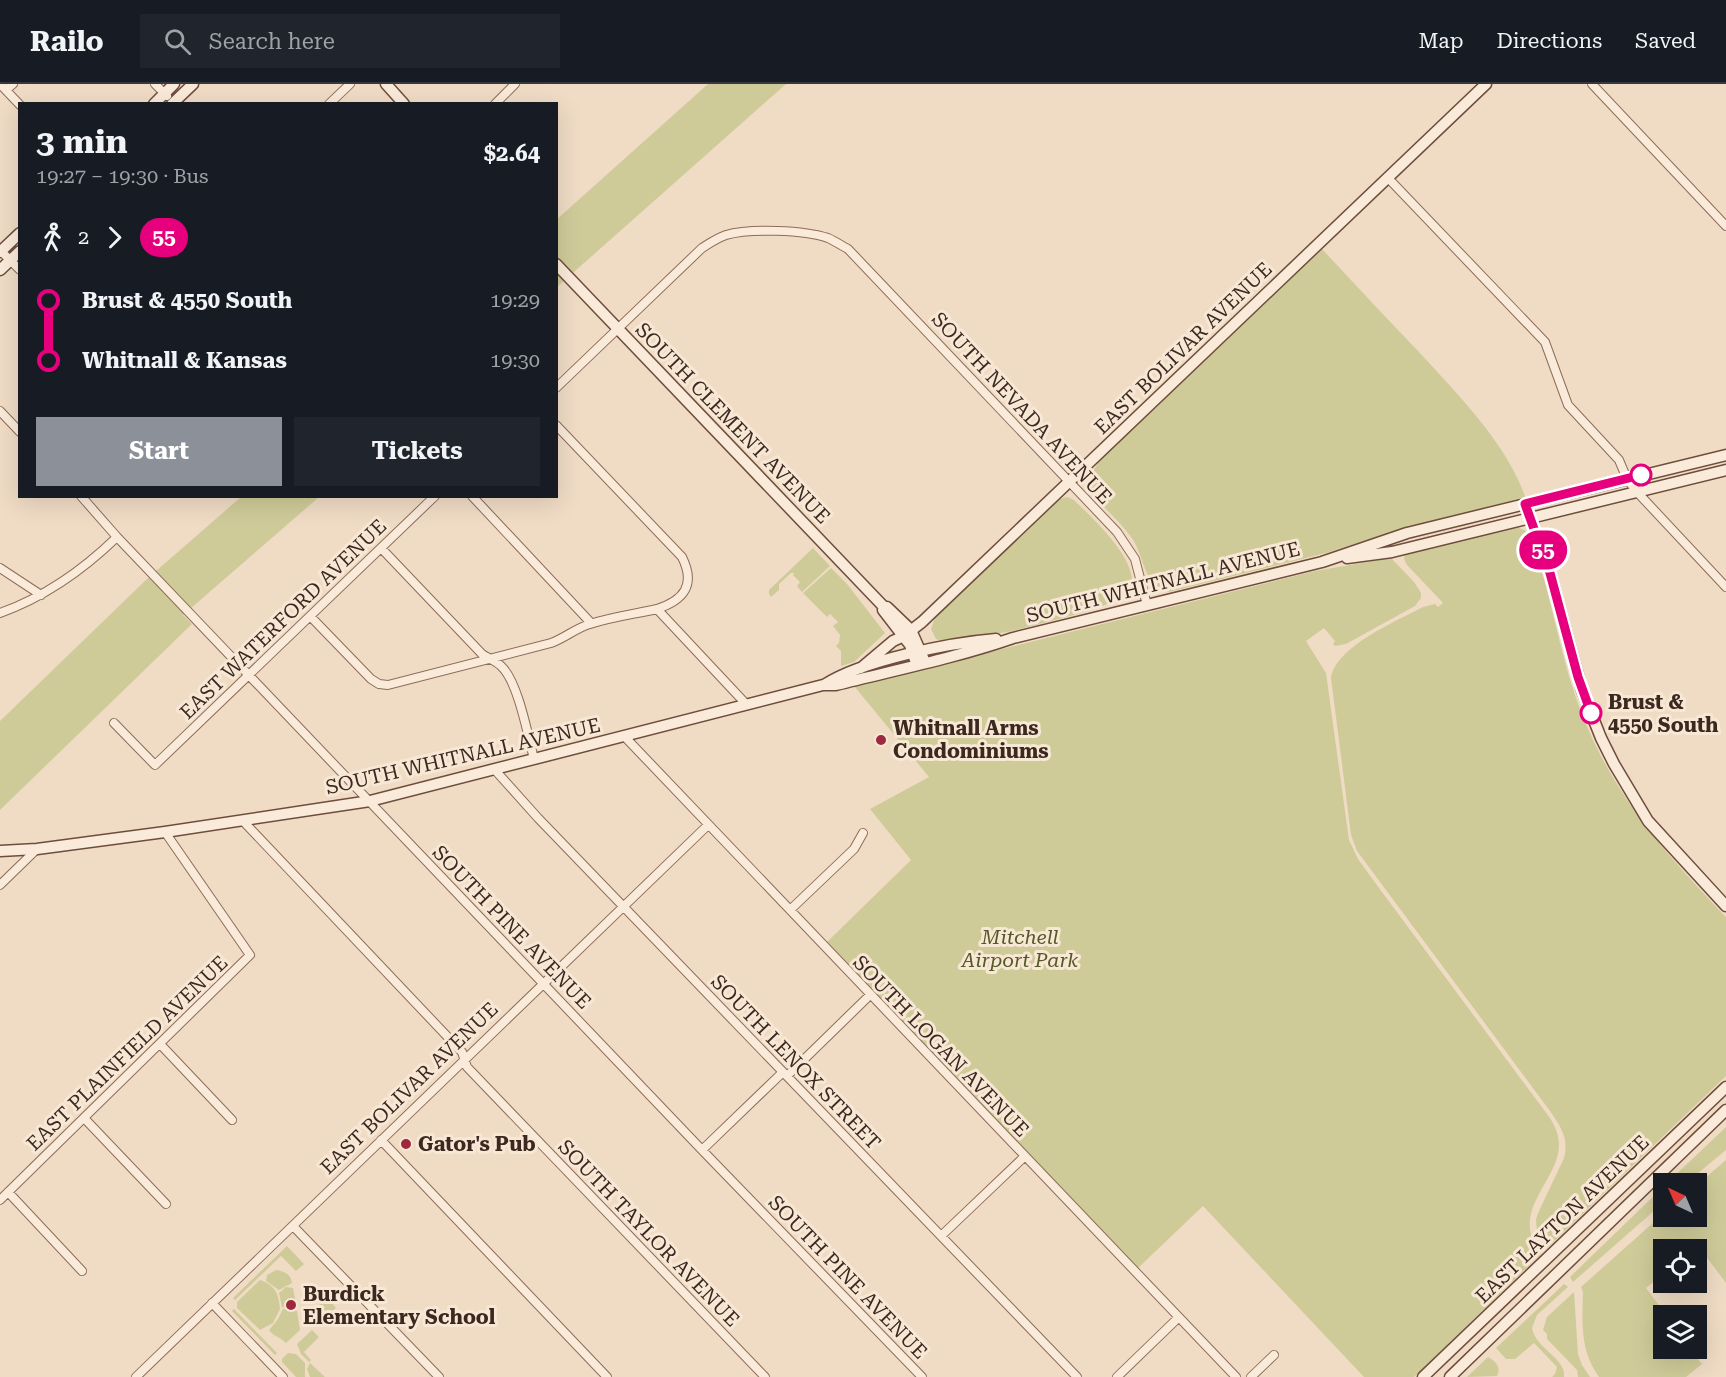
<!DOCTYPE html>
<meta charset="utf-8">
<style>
body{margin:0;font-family:"Roboto Serif",serif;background:#20242c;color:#f1f3f6;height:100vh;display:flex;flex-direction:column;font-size:22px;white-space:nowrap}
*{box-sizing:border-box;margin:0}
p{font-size:20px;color:#9ea1a6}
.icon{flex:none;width:33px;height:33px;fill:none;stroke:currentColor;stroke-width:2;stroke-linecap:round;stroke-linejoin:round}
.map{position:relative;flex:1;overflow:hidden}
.drawer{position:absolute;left:18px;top:18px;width:540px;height:396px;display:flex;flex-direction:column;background:#171b24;border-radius:0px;box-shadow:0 6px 24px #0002}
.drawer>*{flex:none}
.badge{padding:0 12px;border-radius:20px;font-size:21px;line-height:39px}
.needle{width:39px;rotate:316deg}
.controls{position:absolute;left:1653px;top:1089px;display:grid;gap:12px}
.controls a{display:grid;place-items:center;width:54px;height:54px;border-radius:0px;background:#171b24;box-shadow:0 6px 24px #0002;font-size:30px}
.map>.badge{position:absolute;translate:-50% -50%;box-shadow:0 0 0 3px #fff}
.legs{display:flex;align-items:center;gap:9px;height:66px;padding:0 18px;font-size:20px}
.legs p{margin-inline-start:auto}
.overview{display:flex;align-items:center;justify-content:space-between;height:102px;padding:0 18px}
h1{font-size:33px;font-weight:700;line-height:45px}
.primary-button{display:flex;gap:12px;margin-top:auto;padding:12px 18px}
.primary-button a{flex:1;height:69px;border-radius:0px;background:#8c9099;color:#fff;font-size:24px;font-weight:700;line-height:69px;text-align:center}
.primary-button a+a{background:#20242c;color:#f1f3f6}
ul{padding:0 18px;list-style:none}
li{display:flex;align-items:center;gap:21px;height:60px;font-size:22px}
li i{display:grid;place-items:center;width:9px;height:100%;margin:0 8px;background:currentColor}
li i::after{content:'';width:15px;height:15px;margin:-8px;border:4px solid;border-radius:50%;background:#171b24}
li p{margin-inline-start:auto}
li:first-child i{background:linear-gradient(#0000 50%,currentColor 0)}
li:last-child i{background:linear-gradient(currentColor 50%,#0000 0)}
header{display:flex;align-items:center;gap:36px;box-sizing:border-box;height:84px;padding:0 30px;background:#171b24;border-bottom:2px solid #363941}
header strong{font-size:28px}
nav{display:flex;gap:33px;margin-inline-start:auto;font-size:21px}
.search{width:420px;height:54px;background:#20242c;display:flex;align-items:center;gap:15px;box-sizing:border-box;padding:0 21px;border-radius:0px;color:#9ea1a6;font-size:22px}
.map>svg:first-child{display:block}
.green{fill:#cfcb99}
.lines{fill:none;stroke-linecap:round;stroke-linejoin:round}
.street-casing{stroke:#8c6c5a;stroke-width:10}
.secondary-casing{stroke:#6e4d3d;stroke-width:13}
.street{stroke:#faead9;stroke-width:8}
.secondary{stroke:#faead9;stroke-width:10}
.line-1-casing{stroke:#fff;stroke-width:14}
.line-1{stroke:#e6007e;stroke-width:9}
.stop-1-dot{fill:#fff;stroke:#e6007e;stroke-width:3}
.poi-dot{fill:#9e283e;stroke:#f7e7d5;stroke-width:2}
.labels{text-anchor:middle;stroke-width:6;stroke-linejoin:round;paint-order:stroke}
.street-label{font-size:20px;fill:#3c281f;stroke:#f7e7d5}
.stop-label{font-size:20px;font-weight:bold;fill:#3c281f;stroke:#f7e7d5;text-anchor:start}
.poi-label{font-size:20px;font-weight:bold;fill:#3c281f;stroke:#f7e7d5;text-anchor:start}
.park-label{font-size:20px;font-style:italic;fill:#555925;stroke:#f7e7d5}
</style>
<header>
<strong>Railo</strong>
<div class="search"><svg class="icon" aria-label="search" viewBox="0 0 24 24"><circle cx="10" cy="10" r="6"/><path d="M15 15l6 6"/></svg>Search here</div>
<nav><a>Map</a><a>Directions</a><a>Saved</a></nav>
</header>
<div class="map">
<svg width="1726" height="1293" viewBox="0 0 1726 1293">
<rect width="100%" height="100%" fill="#f0dcc5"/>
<path class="green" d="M708,0H786L557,203L556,136Z
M1322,165C1354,199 1386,234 1419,268C1458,311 1507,359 1526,415L1409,443L1326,469L1169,508C1143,504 1145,471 1131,453C1119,436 1103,424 1090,407C1086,393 1095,384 1103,373Z
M241,413H319L183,531L192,540L0,726V637L148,494Z
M1067,413L1074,416C1092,434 1148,483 1128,512L1089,527L1012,547L946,559L936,555L931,545L935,534L1059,415Z
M1517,443L1526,447L1535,465C1551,513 1559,564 1575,611C1606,703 1661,765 1726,833V992L1548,1163L1544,1161L1541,1155L1542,1152L1537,1148L1536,1135L1539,1127L1564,1074C1569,1053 1561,1044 1550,1027L1357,767L1351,751L1331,594C1336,562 1397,537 1423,523L1435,520L1438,523L1443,519L1407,481L1404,475L1405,470Z
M813,464L830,482L802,508L797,502L800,498L793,491L794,489H791L779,500V506L771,513L769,510V506Z
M1391,474L1414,498L1421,509V514L1415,522L1346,560L1335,562L1333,560L1335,557L1324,544L1306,557L1326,589L1349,756L1358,775L1382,808L1550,1034C1555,1042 1559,1051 1559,1061C1559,1093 1518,1122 1533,1155L1531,1157L1535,1160L1541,1170L1414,1293H1364L1203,1122L1138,1184L827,858L911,776L870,725L929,693L854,602L1315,487Z
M831,484L847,500L885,549L854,578L841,582V567L836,562L839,559L840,551L833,542L838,538L830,530L827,533L803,509Z
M1726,1043V1066L1686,1099H1667Z
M1726,1076V1199L1699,1163L1695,1165L1664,1166L1663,1190L1646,1204L1666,1231L1664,1232V1264L1690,1265L1702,1280L1686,1293H1599C1580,1268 1582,1238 1583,1208L1581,1203L1663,1130L1664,1132H1696L1697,1101Z
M1663,1103V1119L1573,1198L1570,1193Z
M287,1162L304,1180L296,1187L281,1172L235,1216L233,1214Z
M276,1186C284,1187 291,1190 292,1199L279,1206L266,1197L267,1191Z
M260,1196C275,1201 279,1210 280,1225L273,1239L260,1246L237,1224V1218Z
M1564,1200L1568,1203L1537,1231L1532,1244C1535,1264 1567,1275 1564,1293H1552L1555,1290L1557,1283L1534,1259L1515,1275H1506L1496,1264Z
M286,1203L293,1204L296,1221L290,1224L282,1223L279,1209Z
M328,1207L337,1214L333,1220L336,1224L327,1232L321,1228L319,1217Z
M1574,1208L1578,1270L1582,1281L1590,1293H1578L1577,1286L1547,1255V1250L1543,1246L1547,1233Z
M234,1225L277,1269L275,1271L232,1227Z
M283,1225L297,1227L300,1246L286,1259C280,1253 273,1252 269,1246L278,1235Z
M312,1246L319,1253L304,1268L311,1276L309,1278L301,1270L297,1260Z
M288,1269L296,1270L305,1279V1293H296L282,1278V1275Z
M1488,1273C1495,1277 1502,1283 1497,1292L1467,1293Z
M310,1279L325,1293H328H310L307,1285Z"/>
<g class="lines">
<g class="street-casing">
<path id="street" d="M0,0L20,21
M155,0L167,12
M1592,0L1726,142
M6,6L13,0
M329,20L350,0
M495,20L515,0
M1388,94L1545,258L1568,321L1619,376L1627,395L1637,408L1726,503
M0,166L20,186
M556,304L702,164C710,159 717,154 726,151C749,144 805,146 828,154C835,157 842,162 848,165L1117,448L1135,475L1147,521
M0,327L20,348
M556,341L682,473C696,501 684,516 657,525L746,620
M81,412L117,453L702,1066L922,1293
M472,412L591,539
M381,464L482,570C488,574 496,577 501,582C518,597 528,652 534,675
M0,484L41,511
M0,529C45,513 83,486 117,453
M310,532L371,595L379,600L388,601L551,559C565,554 576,544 590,540C612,533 635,530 657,525
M114,639L155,681L435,412
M624,652L1236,1293
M494,685L538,734L1077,1293
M243,737L462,968L467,983L765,1293
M0,801L37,765
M790,826L854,765L863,749
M160,960L232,1036
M787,992L870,911
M84,1034L166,1120
M381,1056L607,1293
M702,1066L783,988
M8,1108L82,1187
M0,1116L250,871L165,748
M293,1142L439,1293
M941,1152L1024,1073
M212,1219L283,1293
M136,1293L708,741
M1117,1293L1178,1234
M1251,1293L1274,1271"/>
</g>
<g class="secondary-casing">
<path id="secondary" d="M386,0L404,20
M154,20L174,0
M172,20L193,0
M0,168L20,149
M556,180L884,523H887L911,546L925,578
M0,186L20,167
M1525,420L1550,489L1582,606L1601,654L1614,680L1648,737L1726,822
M1347,474L1392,468L1726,386
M883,526L910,561L915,576
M861,584L893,557L904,552L922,538L1486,0
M824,601C863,576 949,559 996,555
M0,767L37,765L165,748L370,717L823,601H836C895,586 955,574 1013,554L1322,478L1407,449L1726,371
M1423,1293L1726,1003
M1450,1293L1726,1026"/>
</g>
<use href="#street" class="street"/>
<use href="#secondary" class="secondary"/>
</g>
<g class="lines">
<g class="line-1-casing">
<path id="line-1" d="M1591,629L1578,593L1550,489L1525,420L1641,391"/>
</g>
<use href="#line-1" class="line-1"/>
</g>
<g class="stop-1-dot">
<circle cx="1641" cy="391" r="10"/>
<circle cx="1591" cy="629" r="10"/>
</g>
<g class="poi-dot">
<circle cx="881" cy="656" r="6"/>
<circle cx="406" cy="1060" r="6"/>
<circle cx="291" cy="1221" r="6"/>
</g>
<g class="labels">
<g class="street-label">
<text transform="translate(1183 264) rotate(-44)" y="7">EAST BOLIVAR AVENUE</text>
<text transform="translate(1022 324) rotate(47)" y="7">SOUTH NEVADA AVENUE</text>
<text transform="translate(733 339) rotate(46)" y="7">SOUTH CLEMENT AVENUE</text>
<text transform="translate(1163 498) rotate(-14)" y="7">SOUTH WHITNALL AVENUE</text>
<text transform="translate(283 535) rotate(-44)" y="7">EAST WATERFORD AVENUE</text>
<text transform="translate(463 672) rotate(-13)" y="7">SOUTH WHITNALL AVENUE</text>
<text transform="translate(512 843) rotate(46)" y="7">SOUTH PINE AVENUE</text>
<text transform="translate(941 962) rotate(46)" y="7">SOUTH LOGAN AVENUE</text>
<text transform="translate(127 969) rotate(-44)" y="7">EAST PLAINFIELD AVENUE</text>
<text transform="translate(796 978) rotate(46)" y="7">SOUTH LENOX STREET</text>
<text transform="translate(409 1004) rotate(-44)" y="7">EAST BOLIVAR AVENUE</text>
<text transform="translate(1562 1135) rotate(-44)" y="7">EAST LAYTON AVENUE</text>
<text transform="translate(649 1149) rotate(46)" y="7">SOUTH TAYLOR AVENUE</text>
<text transform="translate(848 1193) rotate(46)" y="7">SOUTH PINE AVENUE</text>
</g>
<g class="stop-label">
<text x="1608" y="625">Brust &amp;<tspan x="1608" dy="23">4550 South</tspan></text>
</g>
<g class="poi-label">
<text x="893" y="651">Whitnall Arms<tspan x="893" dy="23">Condominiums</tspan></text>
<text x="418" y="1067">Gator's Pub</text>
<text x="303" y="1217">Burdick<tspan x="303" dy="23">Elementary School</tspan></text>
</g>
<g class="park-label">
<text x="1020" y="860">Mitchell<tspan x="1020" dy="23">Airport Park</tspan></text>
</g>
</g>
</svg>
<div class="controls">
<a><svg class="needle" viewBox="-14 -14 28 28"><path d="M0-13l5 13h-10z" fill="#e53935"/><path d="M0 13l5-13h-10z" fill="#9ea1a6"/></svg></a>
<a><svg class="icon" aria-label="locate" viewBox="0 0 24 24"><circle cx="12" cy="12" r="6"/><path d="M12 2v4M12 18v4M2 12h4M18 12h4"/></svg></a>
<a><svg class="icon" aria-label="layers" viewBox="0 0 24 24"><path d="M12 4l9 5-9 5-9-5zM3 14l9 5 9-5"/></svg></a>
</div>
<b class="badge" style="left:1543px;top:466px;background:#e6007e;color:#fff">55</b>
<section class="drawer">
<div class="overview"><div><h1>3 min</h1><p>19:27 – 19:30 · Bus</p></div><b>$2.64</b></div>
<div class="legs"><svg class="icon" aria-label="walk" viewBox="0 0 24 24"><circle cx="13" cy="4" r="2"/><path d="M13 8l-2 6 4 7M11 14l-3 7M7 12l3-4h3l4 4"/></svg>2<svg class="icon" aria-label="forward" viewBox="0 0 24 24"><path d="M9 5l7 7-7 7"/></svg><b class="badge" style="background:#e6007e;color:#fff">55</b></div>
<ul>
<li><i style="color:#e6007e"></i><b>Brust &amp; 4550 South</b><p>19:29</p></li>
<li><i style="color:#e6007e"></i><b>Whitnall &amp; Kansas</b><p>19:30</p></li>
</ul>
<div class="primary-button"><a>Start</a><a>Tickets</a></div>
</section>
</div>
